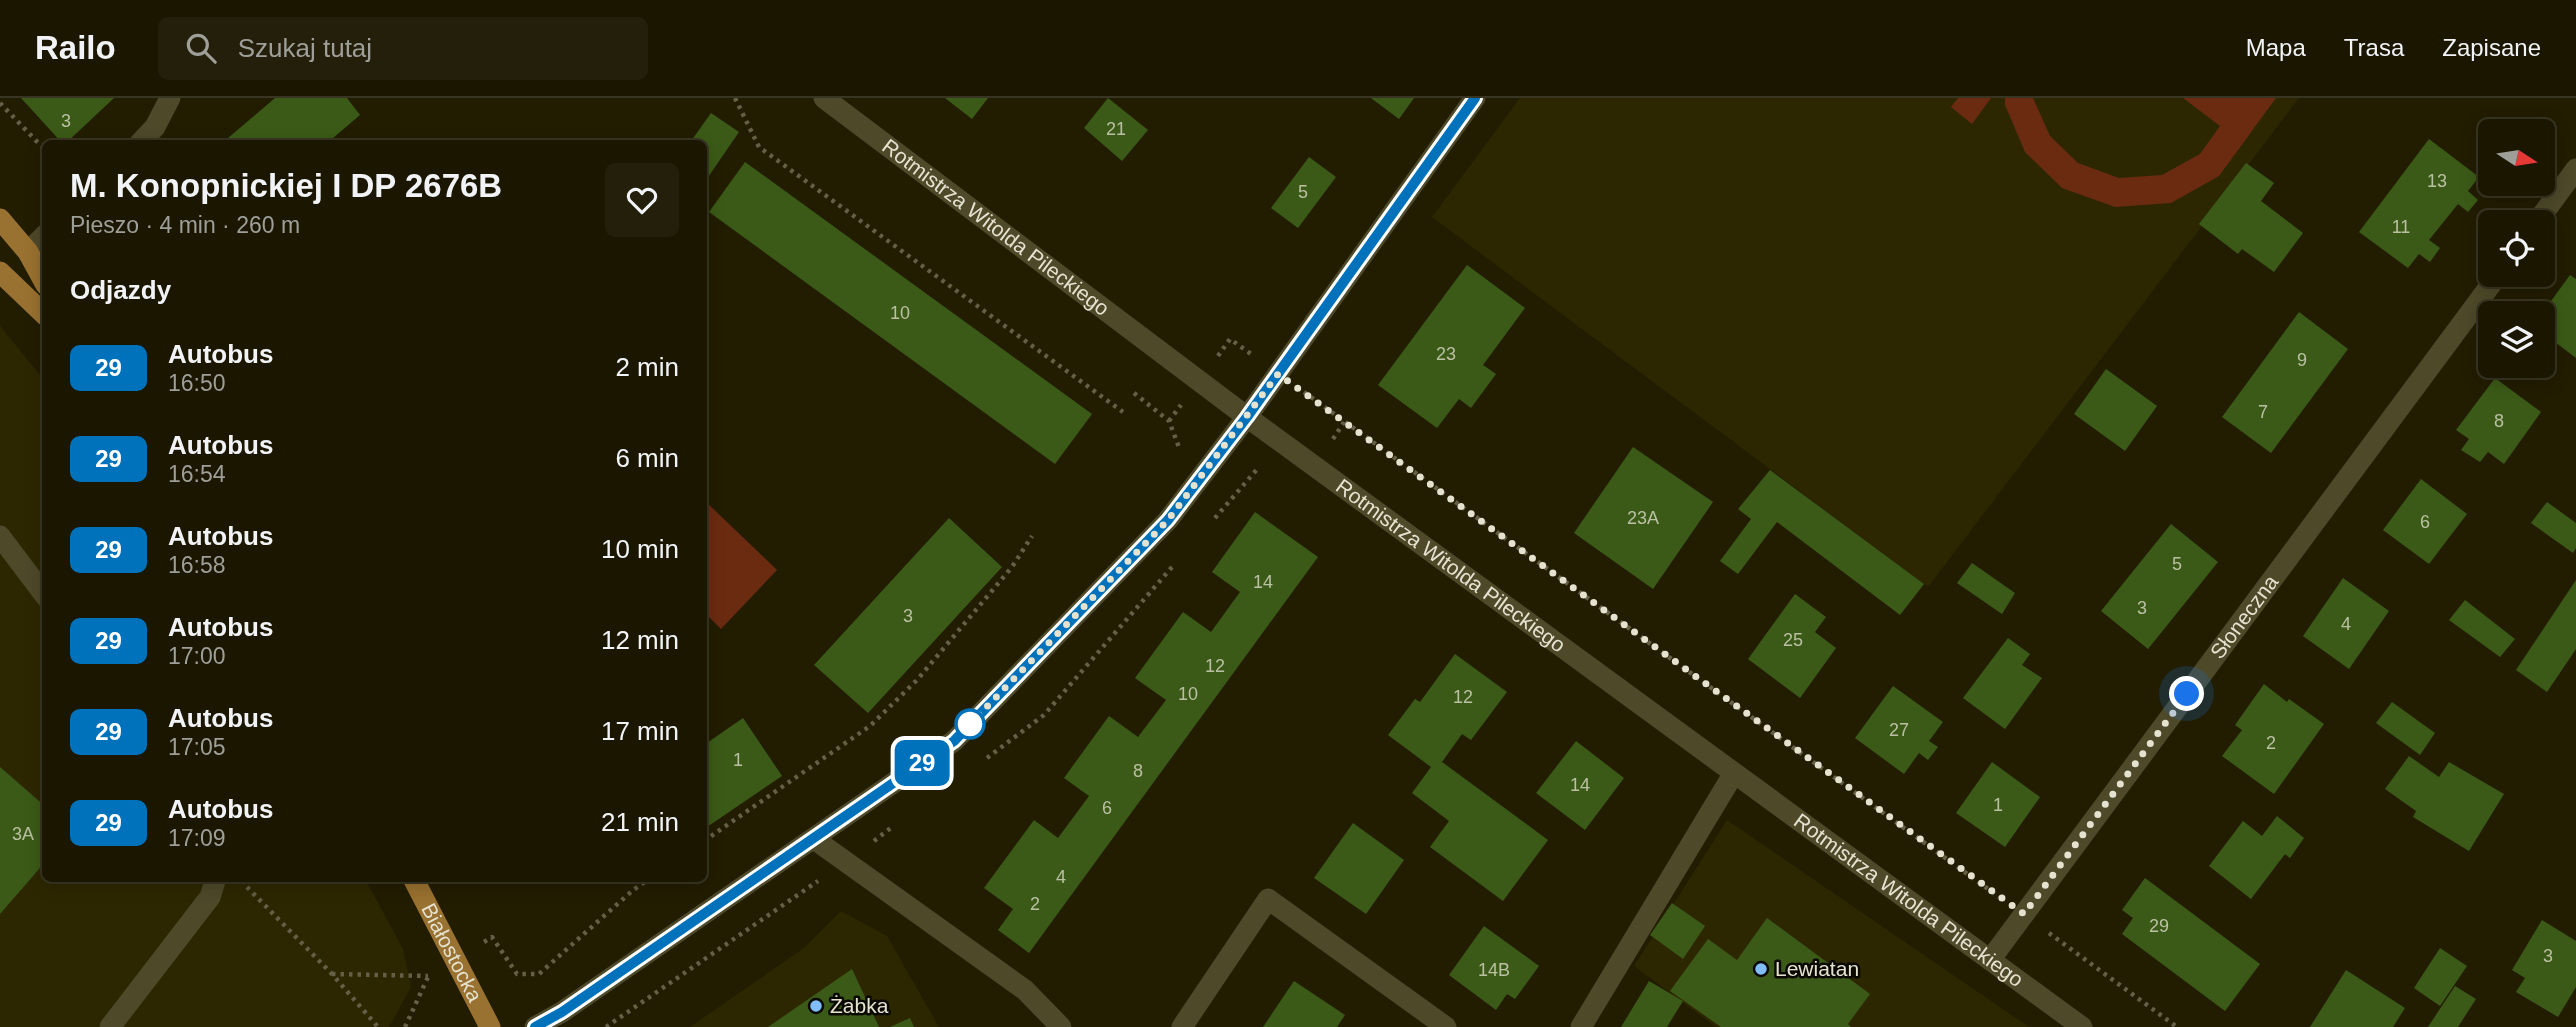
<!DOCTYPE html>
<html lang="pl">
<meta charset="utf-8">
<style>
body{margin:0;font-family:Arial,sans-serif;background:#231f0a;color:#f1f3f6;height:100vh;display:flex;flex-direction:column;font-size:26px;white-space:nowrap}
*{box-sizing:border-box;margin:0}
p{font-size:23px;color:#9f9f99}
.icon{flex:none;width:38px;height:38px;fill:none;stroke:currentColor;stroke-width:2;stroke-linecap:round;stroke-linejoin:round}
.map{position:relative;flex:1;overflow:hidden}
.side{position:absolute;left:42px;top:42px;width:665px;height:742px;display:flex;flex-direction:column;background:#1a1600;border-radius:10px;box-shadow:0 4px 18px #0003,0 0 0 2px #383522}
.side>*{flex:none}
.badge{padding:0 14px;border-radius:10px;font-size:24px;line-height:46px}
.needle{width:46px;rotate:102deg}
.controls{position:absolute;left:2478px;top:21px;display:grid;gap:14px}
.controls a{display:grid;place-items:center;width:77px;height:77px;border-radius:10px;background:#1a1600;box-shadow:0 4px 18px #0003,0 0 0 2px #383522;font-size:35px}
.you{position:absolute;width:35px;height:35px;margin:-18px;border:5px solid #fff;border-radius:50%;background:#1a73e8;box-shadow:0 0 0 10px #1a73e833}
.map>.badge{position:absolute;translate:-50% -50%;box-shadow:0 0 0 4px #fff}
h2{padding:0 28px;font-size:26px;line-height:63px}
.round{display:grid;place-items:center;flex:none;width:74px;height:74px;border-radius:10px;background:#231f0a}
.head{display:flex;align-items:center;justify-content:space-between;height:119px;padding:0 28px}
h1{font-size:33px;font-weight:700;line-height:52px}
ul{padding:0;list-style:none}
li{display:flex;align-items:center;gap:21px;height:91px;padding:0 28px}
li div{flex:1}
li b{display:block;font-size:26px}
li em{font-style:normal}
li .badge{min-width:77px;font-weight:700;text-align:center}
header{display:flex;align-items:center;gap:42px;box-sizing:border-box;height:98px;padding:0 35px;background:#1a1600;border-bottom:2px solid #383522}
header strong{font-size:33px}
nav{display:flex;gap:38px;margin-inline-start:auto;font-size:24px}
.search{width:490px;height:63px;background:#231f0a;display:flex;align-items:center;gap:18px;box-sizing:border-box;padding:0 24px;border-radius:10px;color:#9f9f99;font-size:26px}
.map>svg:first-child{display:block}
.built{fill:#2d2700}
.green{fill:#6a2b11}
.building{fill:#3b5a17}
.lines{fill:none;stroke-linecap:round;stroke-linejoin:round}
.path{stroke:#645f46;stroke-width:4.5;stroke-dasharray:3.5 5;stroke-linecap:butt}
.minor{stroke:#4d4929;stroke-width:21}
.major{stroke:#997130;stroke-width:21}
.line-casing{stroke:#fff;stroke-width:16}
.line{stroke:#0072bc;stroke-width:10}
.walk{stroke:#e5e2d0;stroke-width:7;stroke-dasharray:0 12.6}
.stop-dot{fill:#fff;stroke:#0072bc;stroke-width:3.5}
.poi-dot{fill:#81bdfa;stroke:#090801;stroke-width:2.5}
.labels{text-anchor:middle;stroke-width:5;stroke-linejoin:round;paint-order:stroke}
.number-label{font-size:18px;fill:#bac0a2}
.street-label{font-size:21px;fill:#e5e2d0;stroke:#090801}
.poi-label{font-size:21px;fill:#e5e2d0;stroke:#090801;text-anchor:start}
</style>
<header>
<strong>Railo</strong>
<div class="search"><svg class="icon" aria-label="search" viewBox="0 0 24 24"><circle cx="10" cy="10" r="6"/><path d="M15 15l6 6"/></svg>Szukaj tutaj</div>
<nav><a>Mapa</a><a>Trasa</a><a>Zapisane</a></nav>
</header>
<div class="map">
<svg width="2576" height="929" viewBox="0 0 2576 929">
<rect width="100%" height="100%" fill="#221d00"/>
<path class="built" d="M1520,0H2299L1928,489L1432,119Z
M0,228L45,283L46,780L365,781L403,851L411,889L389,929H0Z
M1727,722L2029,929H1716L1634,868Z
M841,813L887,838L939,929H690L804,850Z"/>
<path class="green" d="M1958,0H1991L1972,26L1951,9Z
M2005,0H2033L2050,38L2078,65L2119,80L2162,77L2200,56L2220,28L2183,0H2276L2219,78L2171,105L2115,109L2062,90L2025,54L2005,7Z
M704,402L777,472L721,531L704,514Z"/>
<path class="building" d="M21,0H114L65,46H63Z
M275,0H347L360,17L326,46H221Z
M945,0H988L972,21Z
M1108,0L1148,32L1122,63L1084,30Z
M1371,0H1414L1399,21Z
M711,15L739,34L704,85V46H689Z
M2429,41L2479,79L2468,93L2478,102L2468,114L2458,106L2429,142L2440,150L2430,164L2419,156L2408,170L2359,134Z
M1309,59L1336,79L1298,130L1271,110Z
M745,64L1092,316L1055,366L709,114Z
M2246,65L2274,85L2261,103L2303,135L2274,174L2242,151L2238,156L2199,126Z
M1467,167L1525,210L1483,267L1496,276L1471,310L1459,301L1437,330L1378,287Z
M2570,177L2576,181V260L2543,235V214Z
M2299,214L2348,251L2271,355L2222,319Z
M2106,271L2157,308L2125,353L2074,316Z
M2495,280L2541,314L2504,366L2488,354L2480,364L2461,352L2469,341L2456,332Z
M1633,349L1713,404L1653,491L1574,435Z
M1770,372L1924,486L1900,517L1777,424L1738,476L1720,463L1751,421L1738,411Z
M2421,381L2467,416L2429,466L2383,432Z
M2547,404L2576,425V450L2573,455L2531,425Z
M1255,414L1318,459L1029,855L998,832L1013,811L984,790L1034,722L1058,740L1089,698L1064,680L1109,618L1138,639L1166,602L1135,580L1183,514L1211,534L1240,494L1212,474Z
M949,420L1002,469L868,615L814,567Z
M2171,426L2218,464L2148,551L2101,513Z
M1972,465L2015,495L2002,516L1957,485Z
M2343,480L2389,513L2349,571L2303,538Z
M2576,482V551L2547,594L2516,572Z
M1795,496L1826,519L1815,534L1836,550L1800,600L1748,561Z
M2465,502L2515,541L2500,559L2449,522Z
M2008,540L2030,556L2022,567L2042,580L2005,631L1963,600Z
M1455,556L1507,594L1471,642L1462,636L1442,664L1548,742L1503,803L1430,749L1449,723L1412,695L1431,669L1388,637L1415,601L1420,604Z
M2264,586L2287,604L2289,601L2324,626L2274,696L2222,658L2242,632L2235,627Z
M1893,588L1943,624L1929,643L1938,649L1928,662L1919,655L1904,676L1855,640Z
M2392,604L2435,635L2420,657L2376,625Z
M743,620L782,678L704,731V647Z
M1576,643L1624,680L1585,732L1536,695Z
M2409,658L2439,679L2449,664L2504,696L2469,753L2413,719L2416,713L2385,691Z
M1992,664L2040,699L2005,749L1956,715Z
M0,669L46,709V763L0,816Z
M2277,718L2304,740L2290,760L2285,756L2251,801L2209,768L2243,723L2262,738Z
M1353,725L1404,762L1366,816L1314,780Z
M2145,780L2260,866L2225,913L2122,836L2133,820L2122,812Z
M1672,805L1705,828L1683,861L1650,837Z
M1767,820L1870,896L1848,926L1851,929H1721L1670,893L1708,841L1737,862Z
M2542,822L2576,843V889L2558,919L2516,894L2525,880L2512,872Z
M1484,828L1539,868L1515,901L1507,896L1496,912L1449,877Z
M2440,850L2467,868L2440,908L2414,890Z
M852,871L879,929H768Z
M2346,872L2405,910L2393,929H2310Z
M1294,883L1345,917L1337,929H1263Z
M1649,883L1683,903L1667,929H1621Z
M2455,888L2476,901L2458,929H2428Z
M910,920L914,929H890Z"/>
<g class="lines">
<path class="path" d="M735,0L759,49L1123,314
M0,5L46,53
M1218,258L1230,241L1251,256
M1304,294L1999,799
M1134,295L1169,323L1180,352
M1169,323L1181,307
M1333,341L1344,324
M1215,420L1259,369
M987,660L1044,617L1172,469
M704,743L870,628L917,582L1012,469L1032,438
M874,743L892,729
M247,789L332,876L378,929
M2049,835L2177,929
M484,844L492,839L517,876H539L632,793L650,780
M332,876L428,878
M405,929L428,879
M606,929L818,783"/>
<g class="minor">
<path id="s1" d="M824,0L1247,319L2082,929"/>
<path d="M139,46L155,29L170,0"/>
<path d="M2537,124L2576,71"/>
<path d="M28,154L46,136"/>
<path d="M0,438L46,499"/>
<path d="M814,741L1025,892L1061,929"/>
<path id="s2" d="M1990,862L2498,177"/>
<path d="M110,929L210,799L216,780"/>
<path d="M535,929L562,914L954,643L1168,422L1247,319L1475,0"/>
<path d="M1182,929L1268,801L1446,929"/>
<path d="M1581,929L1734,675"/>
</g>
<g class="major">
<path d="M0,121L28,154L46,187"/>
<path d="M0,174L46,218"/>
<path id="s3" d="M413,780L490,929"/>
</g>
</g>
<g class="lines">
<g class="line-casing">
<path id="line" d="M535,929L562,914L954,643L1168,422L1247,319L1475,0"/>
</g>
<use href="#line" class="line"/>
<path class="walk" d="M970,626L1168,422L1278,276L2024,816L2187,596"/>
</g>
<circle class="stop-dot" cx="970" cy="626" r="14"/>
<g class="poi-dot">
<circle cx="1761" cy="871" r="7"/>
<circle cx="816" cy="908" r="7"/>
</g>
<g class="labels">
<g class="number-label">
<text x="66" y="29">3</text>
<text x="1116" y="37">21</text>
<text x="2437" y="89">13</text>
<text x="1303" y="100">5</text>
<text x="2401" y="135">11</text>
<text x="900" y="221">10</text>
<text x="1446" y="262">23</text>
<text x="2302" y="268">9</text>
<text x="2263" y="320">7</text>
<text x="2499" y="329">8</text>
<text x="1643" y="426">23A</text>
<text x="2425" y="430">6</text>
<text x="2177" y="472">5</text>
<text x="1263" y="490">14</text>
<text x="2142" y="516">3</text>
<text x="908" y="524">3</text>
<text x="2346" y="532">4</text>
<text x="1793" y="548">25</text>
<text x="1215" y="574">12</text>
<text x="1188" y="602">10</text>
<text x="1463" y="605">12</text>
<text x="1899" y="638">27</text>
<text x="2271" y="651">2</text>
<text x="738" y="668">1</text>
<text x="1138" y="679">8</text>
<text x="1580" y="693">14</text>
<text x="1998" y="713">1</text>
<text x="1107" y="716">6</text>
<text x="23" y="742">3A</text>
<text x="1061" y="785">4</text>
<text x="1035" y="812">2</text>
<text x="2159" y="834">29</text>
<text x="2548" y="864">3</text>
<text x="1494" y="878">14B</text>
</g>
<g class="street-label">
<text dy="7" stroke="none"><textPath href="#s1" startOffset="215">Rotmistrza Witolda Pileckiego</textPath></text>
<text dy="7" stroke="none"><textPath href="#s1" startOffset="782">Rotmistrza Witolda Pileckiego</textPath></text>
<text dy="7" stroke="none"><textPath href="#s2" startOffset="427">Słoneczna</textPath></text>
<text dy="7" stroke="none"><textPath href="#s1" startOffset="1349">Rotmistrza Witolda Pileckiego</textPath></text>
<text dy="7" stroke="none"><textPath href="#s3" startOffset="84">Białostocka</textPath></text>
</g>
<g class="poi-label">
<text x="1775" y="878">Lewiatan</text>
<text x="830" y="915">Żabka</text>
</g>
</g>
</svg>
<div class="controls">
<a><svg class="needle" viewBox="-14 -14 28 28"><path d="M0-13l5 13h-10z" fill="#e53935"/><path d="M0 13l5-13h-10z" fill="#9f9f99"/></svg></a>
<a><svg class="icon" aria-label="locate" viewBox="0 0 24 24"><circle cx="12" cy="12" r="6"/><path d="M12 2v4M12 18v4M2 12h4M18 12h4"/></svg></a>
<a><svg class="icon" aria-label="layers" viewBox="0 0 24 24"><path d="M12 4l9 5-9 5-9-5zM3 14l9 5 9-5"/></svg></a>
</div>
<div class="you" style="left:2187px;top:596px"></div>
<b class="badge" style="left:922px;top:665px;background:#0072bc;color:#fff">29</b>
<section class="side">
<div class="head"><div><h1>M. Konopnickiej I DP 2676B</h1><p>Pieszo · 4 min · 260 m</p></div><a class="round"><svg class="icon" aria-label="heart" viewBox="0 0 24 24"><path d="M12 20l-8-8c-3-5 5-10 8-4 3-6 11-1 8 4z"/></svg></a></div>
<h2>Odjazdy</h2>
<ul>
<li><span class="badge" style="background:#0072bc;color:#fff">29</span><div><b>Autobus</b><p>16:50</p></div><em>2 min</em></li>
<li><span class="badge" style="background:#0072bc;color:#fff">29</span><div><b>Autobus</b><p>16:54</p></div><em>6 min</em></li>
<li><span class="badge" style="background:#0072bc;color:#fff">29</span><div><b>Autobus</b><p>16:58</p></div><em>10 min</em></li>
<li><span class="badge" style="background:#0072bc;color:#fff">29</span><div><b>Autobus</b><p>17:00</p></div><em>12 min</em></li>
<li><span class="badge" style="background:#0072bc;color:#fff">29</span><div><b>Autobus</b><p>17:05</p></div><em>17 min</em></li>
<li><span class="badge" style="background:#0072bc;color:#fff">29</span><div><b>Autobus</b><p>17:09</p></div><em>21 min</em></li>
</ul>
</section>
</div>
